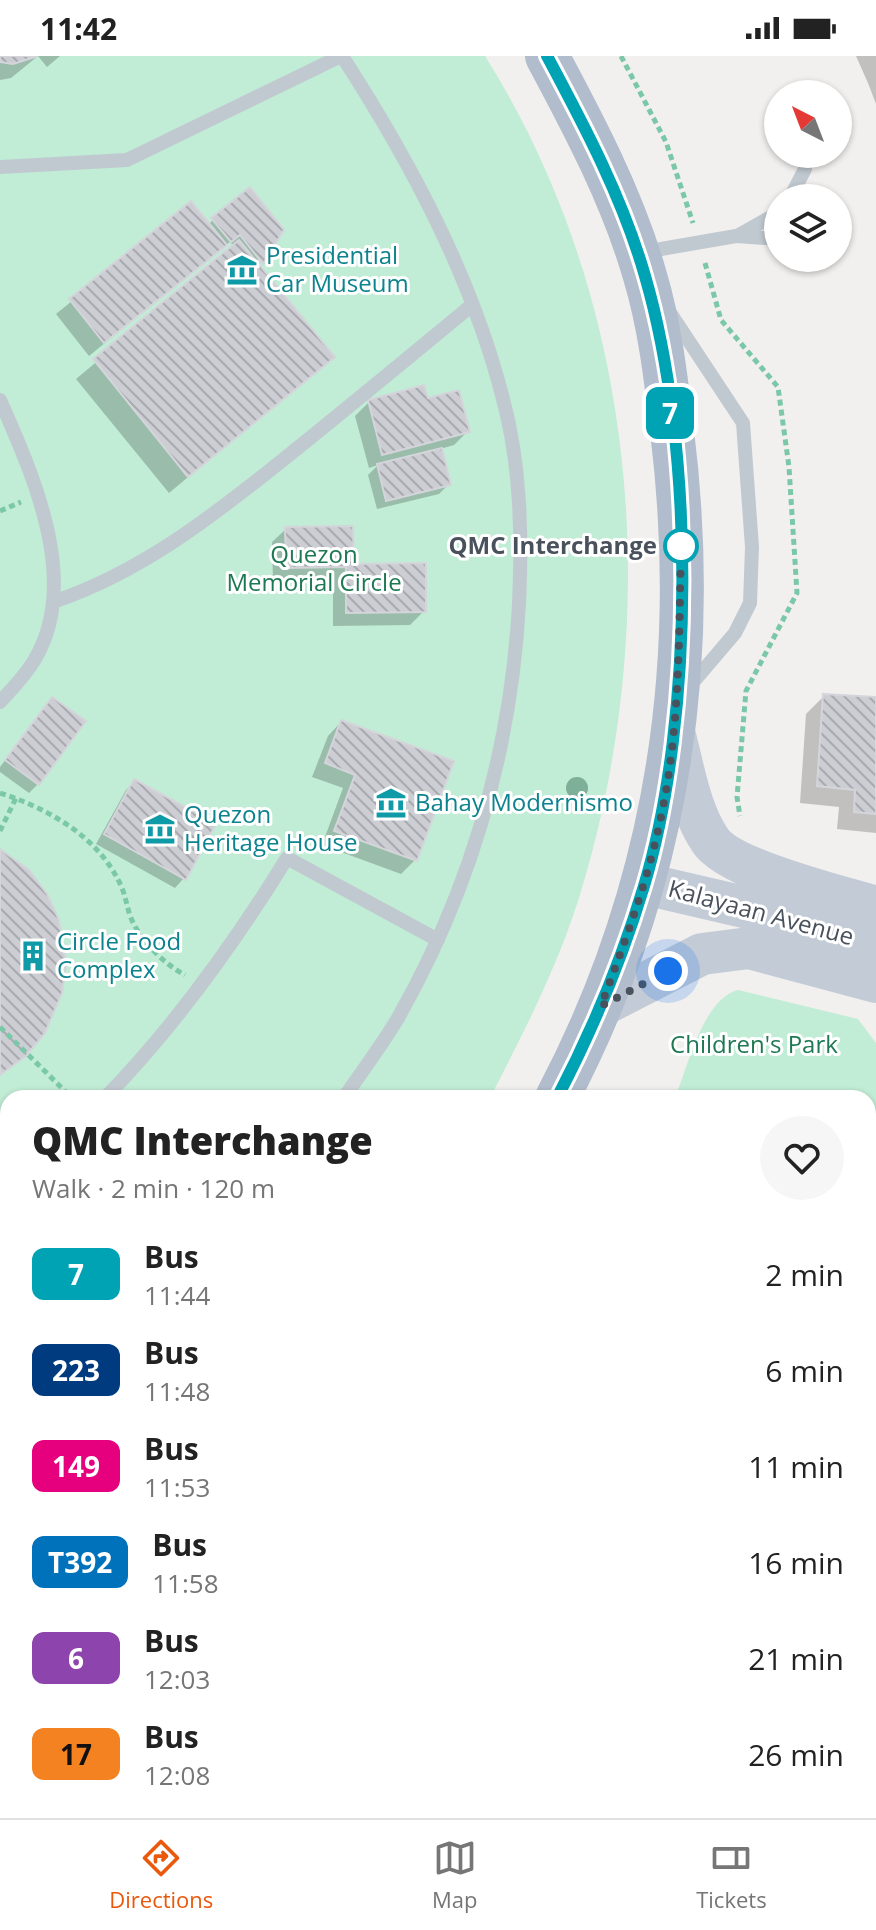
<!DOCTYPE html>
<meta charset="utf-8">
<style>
body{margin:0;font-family:"Open Sans",sans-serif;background:#f6f6f6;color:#222;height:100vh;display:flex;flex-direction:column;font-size:30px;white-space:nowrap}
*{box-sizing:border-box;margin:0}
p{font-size:26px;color:#767676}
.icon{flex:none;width:44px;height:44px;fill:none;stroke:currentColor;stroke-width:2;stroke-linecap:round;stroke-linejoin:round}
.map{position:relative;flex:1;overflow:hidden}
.side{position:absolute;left:0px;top:1034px;width:876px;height:728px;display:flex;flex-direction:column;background:#fff;border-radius:24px 24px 0 0;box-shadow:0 2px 6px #0004}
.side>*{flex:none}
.badge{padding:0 16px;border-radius:12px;font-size:28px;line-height:52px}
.needle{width:52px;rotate:318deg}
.controls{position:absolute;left:764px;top:24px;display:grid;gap:16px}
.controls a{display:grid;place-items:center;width:88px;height:88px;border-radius:50%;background:#fff;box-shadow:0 2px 6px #0004;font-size:40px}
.you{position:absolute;width:40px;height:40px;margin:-20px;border:6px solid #fff;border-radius:50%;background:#1a73e8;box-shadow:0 0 0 12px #1a73e833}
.map>.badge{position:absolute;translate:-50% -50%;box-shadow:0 0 0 4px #fff}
.round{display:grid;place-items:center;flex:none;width:84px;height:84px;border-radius:42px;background:#f6f6f6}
.overview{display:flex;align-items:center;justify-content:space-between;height:136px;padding:0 32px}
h1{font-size:38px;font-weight:800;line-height:60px}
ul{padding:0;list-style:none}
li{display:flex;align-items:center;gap:24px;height:96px;padding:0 32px}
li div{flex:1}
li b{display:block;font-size:30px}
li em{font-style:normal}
li .badge{min-width:88px;font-weight:700;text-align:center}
.status{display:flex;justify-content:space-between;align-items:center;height:56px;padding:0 40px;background:#fff;direction:ltr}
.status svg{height:22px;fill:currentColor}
.tabs{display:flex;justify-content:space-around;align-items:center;height:112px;border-top:2px solid #e0e0e0;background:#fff;font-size:22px;color:#767676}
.tabs a{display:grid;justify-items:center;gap:4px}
.tabs .on{color:#ea580c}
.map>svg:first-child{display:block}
.grass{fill:url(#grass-tufts)}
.park{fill:#c1ecd5}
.water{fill:#91cee6}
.shadow{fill:#0003}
.building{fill:url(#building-back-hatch);stroke:#d4d5da;stroke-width:2}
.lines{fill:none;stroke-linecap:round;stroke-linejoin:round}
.path{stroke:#7bc8a8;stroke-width:5;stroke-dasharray:6 4;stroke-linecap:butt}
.lane{stroke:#c1c9d0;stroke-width:14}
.secondary{stroke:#c3cbd7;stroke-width:42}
.primary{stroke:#b1bdcc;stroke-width:44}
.tree{fill:#7daf99}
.line-casing{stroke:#fff;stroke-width:18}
.line{stroke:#00a3b4;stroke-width:12}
.walk{stroke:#49515c;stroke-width:8;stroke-dasharray:0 14.4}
.stop-dot{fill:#fff;stroke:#00a3b4;stroke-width:4}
.labels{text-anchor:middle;stroke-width:6;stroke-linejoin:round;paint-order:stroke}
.culture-label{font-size:24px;fill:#0d838f;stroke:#fff;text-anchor:start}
.stop-label{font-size:24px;font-weight:bold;fill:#49515c;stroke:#fff;text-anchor:end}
.park-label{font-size:24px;fill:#1e7952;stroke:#fff}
.street-label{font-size:24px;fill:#49515c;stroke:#fff}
</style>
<div class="status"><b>11:42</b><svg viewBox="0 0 49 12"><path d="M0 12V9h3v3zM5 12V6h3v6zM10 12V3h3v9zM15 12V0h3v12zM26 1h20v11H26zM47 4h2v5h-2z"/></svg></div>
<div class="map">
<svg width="876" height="1762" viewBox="0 0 876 1762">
<defs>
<pattern id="grass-tufts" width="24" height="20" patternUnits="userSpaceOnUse" patternTransform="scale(2)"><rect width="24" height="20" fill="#c1ecd5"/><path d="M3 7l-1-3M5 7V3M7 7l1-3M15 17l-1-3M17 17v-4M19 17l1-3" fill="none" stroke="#a7ccb9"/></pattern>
<pattern id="building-back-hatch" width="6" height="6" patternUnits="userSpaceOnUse" patternTransform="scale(2)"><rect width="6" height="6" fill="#cdced4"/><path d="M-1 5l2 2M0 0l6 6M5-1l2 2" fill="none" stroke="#a8aaaf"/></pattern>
</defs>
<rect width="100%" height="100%" fill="#f2f0ef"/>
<path class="grass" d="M8,1614V1700L0,1735V1617Z"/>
<path class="park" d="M0,0H485C639,244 664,559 582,832C560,906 525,974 490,1042H8V1466L0,1469Z
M738,934L858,963L876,987V1587L868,1584V1042H675C688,1010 703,943 738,934Z
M73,1754H609L617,1762H71Z"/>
<path class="water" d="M355,1754H584L591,1762H343Z"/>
<path class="shadow" d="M0,0H60L47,11L38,0L11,22L0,24Z
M856,0H876V48L868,27Z
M191,148L208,169L213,164L282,174L258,210L332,301L169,437L76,323L234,191L230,186L220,193L89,300L56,258Z
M427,345L467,376L454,389L440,393L449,428L439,438L377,453L368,419L378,409L369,412L355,360L369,346Z
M286,473L352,510L424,555L410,569L333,570V524L273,525L272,486Z
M824,640L876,643V777L837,773L839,751L800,747L806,658Z
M52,643L38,728L29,737L0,716V711Z
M341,666L415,804L401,818L322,789L343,732L312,721L328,680Z
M135,725L184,822L175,832L96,788L126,734Z
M875,1118H876V1169L868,1165V1125Z
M876,1304V1468L874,1470L868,1467V1308Z
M868,1729L876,1737V1762H863L854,1754H868Z
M701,1754H734L743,1762H710Z
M756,1754H819L811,1762H764Z"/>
<path class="building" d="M0,0H38L13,8L0,6Z
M250,131L284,174L263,208L240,179L231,186L211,162Z
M191,145L227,189L104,287L69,243Z
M239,184L335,301L188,421L93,303Z
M424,329L428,342L459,334L470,376L382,399L368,344Z
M442,392L451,429L386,445L377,408Z
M353,470L354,508L426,507V556L346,557V511L286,512L285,471Z
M823,638L876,641V758L854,756L855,734L817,730Z
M52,641L86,665L39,729L5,704Z
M341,664L454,705L417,805L334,775L355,719L325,707Z
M134,723L216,768L186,824L104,778Z
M0,793L29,814L47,838L59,864L66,907L62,937L45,977L26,1000L0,1019Z
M875,1115L876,1116V1156L868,1152V1129Z
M876,1302V1446L868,1437V1306Z
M868,1726L876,1734V1762L862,1754H868Z
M709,1754H737L745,1762H718Z
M764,1754H822L813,1762H772Z"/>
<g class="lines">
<path class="path" d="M621,0L666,86L693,167
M705,207L721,264L778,331L789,411L797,537L746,635L737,741L740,760
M0,455L21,446
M0,737C49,753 100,781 122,832C126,842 127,852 131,862C140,884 164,908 185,919
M0,775L16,742
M0,971L72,1042
M0,1662L8,1661
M868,1743L876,1751
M724,1754L732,1762"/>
<path class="lane" d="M342,0C410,105 472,221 503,343C521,410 522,480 519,548C511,695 471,833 398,962C382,989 362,1015 344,1042
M0,111L127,104L341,0
M790,142L805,113
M737,180L778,157
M644,196L736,180L778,183
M669,255L743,367L752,491L750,547L735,577L689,631
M0,344C33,419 81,525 35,603C26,619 12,633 0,646
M53,546C139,517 209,463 279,407C344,355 408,302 472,249
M105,1042C175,970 234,888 287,802L438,884
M0,1135L8,1128
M0,1228L8,1248
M0,1316L8,1313
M0,1463L8,1464
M868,1685L876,1683
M868,1695L876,1702
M672,1754L680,1762"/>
<path class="secondary" d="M673,672C683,708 689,753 710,784C729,814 840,840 876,851
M645,828L770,857L876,888
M601,950L702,898L749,892L876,926"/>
<path class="primary" d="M547,0C585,71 623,143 645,220C660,270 666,323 672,375C701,609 667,833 557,1042
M0,1535L8,1531
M22,1762L24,1754"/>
</g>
<circle class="tree" cx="577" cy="732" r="11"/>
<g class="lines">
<g class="line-casing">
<path id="line" d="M547,0C585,71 623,143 645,220C695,391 695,660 644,830C622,903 592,975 557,1042"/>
</g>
<use href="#line" class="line"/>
<path class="walk" d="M668,915L601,950C626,883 651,817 664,746C680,662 679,575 681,490"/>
</g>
<defs>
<g id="museum-bare" transform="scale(2.4)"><path d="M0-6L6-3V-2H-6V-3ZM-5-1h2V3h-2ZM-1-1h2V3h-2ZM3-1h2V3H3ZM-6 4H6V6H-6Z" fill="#0f9aa8" stroke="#fff" stroke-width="2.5" paint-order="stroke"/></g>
<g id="building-bare" transform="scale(2.4)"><path d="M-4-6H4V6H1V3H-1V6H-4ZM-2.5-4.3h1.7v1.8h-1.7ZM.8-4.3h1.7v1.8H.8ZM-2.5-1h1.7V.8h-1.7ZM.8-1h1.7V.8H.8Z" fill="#0f9aa8" stroke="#fff" stroke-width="2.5" paint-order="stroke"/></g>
</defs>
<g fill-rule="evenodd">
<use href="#museum-bare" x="242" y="214"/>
<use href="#museum-bare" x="391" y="747"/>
<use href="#museum-bare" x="160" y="773"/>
<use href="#building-bare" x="33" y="900"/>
</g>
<circle class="stop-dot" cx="681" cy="490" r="16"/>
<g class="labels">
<g class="culture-label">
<text x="266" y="208">Presidential<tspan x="266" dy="28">Car Museum</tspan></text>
<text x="415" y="755">Bahay Modernismo</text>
<text x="184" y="767">Quezon<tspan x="184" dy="28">Heritage House</tspan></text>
<text x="57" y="894">Circle Food<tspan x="57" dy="28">Complex</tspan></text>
</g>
<g class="stop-label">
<text x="657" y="498">QMC Interchange</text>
</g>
<g class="park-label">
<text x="314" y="507">Quezon<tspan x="314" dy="28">Memorial Circle</tspan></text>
<text x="754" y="997">Children's Park</text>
</g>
<g class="street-label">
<text transform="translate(761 857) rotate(15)" y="8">Kalayaan Avenue</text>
</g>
</g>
</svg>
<div class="controls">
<a><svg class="needle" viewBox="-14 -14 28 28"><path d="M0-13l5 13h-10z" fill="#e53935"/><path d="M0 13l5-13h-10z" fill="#767676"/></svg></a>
<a><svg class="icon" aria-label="layers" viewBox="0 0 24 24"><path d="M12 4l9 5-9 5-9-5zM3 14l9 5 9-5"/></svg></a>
</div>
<div class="you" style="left:668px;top:915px"></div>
<b class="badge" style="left:670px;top:357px;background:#00a3b4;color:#fff">7</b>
<section class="side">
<div class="overview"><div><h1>QMC Interchange</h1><p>Walk · 2 min · 120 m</p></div><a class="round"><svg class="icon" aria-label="heart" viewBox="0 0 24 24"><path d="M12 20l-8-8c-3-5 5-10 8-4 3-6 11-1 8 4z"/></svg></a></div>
<ul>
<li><span class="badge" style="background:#00a3b4;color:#fff">7</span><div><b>Bus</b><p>11:44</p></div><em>2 min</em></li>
<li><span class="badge" style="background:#003b80;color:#fff">223</span><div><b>Bus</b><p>11:48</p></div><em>6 min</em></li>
<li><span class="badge" style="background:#e6007e;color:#fff">149</span><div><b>Bus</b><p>11:53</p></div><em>11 min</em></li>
<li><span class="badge" style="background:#0072bc;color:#fff">T392</span><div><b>Bus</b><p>11:58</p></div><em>16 min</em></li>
<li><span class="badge" style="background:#8e44ad;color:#fff">6</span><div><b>Bus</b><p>12:03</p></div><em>21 min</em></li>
<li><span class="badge" style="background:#f58220;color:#111">17</span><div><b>Bus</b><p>12:08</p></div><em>26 min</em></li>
</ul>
</section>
</div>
<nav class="tabs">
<a class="on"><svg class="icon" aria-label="directions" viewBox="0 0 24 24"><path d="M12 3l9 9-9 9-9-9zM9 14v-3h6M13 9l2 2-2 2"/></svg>Directions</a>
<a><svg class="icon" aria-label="map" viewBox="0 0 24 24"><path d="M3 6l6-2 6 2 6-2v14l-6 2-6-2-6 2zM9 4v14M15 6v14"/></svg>Map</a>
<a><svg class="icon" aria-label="tickets" viewBox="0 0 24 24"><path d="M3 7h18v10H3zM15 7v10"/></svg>Tickets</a>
</nav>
